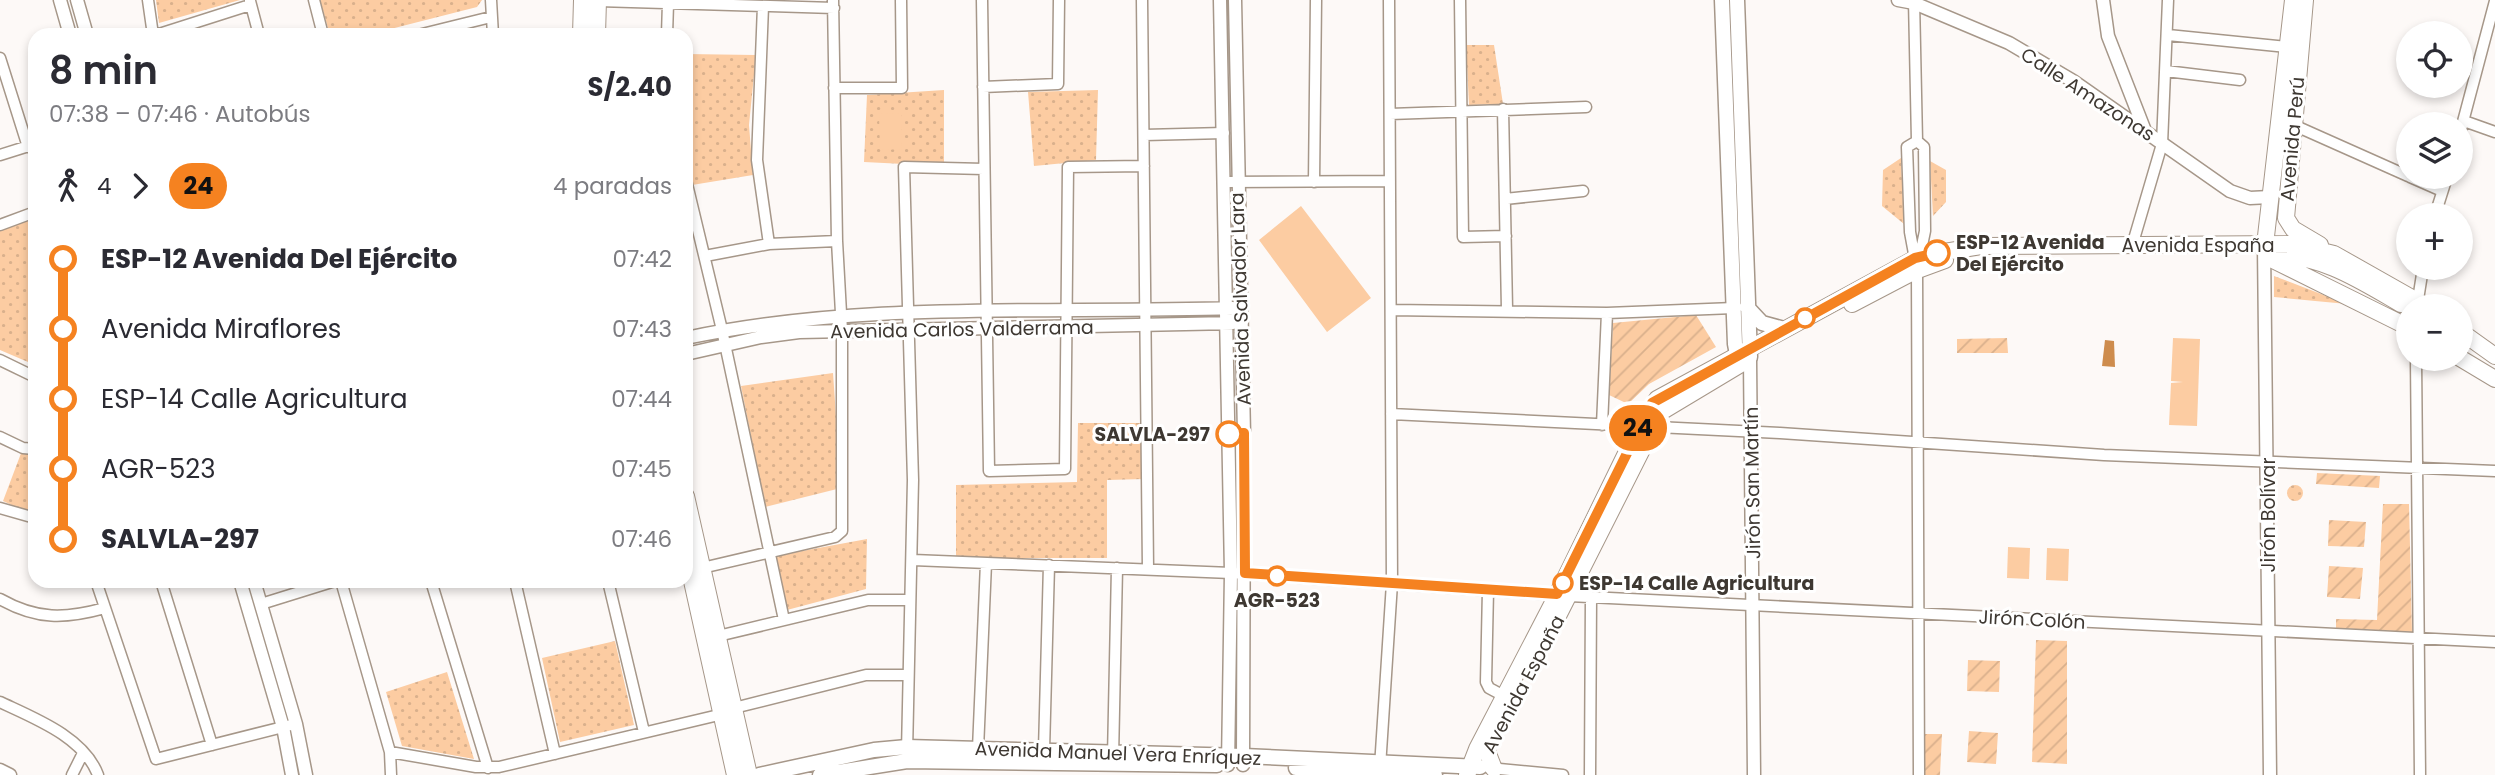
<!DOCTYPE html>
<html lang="es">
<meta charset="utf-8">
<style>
body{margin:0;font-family:Poppins,sans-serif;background:#f7f7f7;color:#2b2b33;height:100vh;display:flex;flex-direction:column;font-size:26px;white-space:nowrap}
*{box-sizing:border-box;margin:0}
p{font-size:23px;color:#7c7c81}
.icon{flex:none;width:38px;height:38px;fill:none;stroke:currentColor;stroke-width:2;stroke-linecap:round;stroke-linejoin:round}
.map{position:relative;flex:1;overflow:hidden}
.drawer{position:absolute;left:28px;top:28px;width:665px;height:560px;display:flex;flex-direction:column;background:#fff;border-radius:21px;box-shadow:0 4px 10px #0003}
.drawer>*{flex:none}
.badge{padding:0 14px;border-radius:23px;font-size:24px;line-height:46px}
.buttons{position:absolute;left:2396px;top:21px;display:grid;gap:14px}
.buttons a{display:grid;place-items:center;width:77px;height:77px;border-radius:50%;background:#fff;box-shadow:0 4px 10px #0003;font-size:35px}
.map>.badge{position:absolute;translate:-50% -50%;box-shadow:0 0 0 4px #fff}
.legs{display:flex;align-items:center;gap:10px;height:77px;padding:0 21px;font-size:23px}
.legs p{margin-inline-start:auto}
.summary{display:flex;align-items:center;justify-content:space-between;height:119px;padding:0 21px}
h1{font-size:38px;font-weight:600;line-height:52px}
ul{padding:0 21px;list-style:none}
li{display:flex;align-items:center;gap:24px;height:70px;font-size:26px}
li i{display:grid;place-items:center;width:10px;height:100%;margin:0 9px;background:currentColor}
li i::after{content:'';width:18px;height:18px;margin:-9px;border:5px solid;border-radius:50%;background:#fff}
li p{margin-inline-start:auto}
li:first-child i{background:linear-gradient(#0000 50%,currentColor 0)}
li:last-child i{background:linear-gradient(currentColor 50%,#0000 0)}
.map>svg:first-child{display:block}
.grass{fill:url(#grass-dots)}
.garden{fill:url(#garden-furrows)}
.pitch{fill:#fccca2}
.water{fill:#ce8c4d}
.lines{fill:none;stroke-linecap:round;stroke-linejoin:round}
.minor-casing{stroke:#a69789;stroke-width:13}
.tertiary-casing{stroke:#a69789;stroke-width:15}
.secondary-casing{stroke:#a69789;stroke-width:17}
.primary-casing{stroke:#a69789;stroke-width:18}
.minor{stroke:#fff;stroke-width:10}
.tertiary{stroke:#fff;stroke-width:12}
.secondary{stroke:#fff;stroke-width:14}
.primary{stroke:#fff;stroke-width:16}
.line-1-casing{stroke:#fff;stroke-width:16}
.line-1{stroke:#f58220;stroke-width:10}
.stop-1-dot{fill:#fff;stroke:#f58220;stroke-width:3.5}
.labels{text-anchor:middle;stroke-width:6;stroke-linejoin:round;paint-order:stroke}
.street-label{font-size:19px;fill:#3e3832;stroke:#fff}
.stop-label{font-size:19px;font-weight:bold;fill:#3e3832;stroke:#fff;text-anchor:start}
</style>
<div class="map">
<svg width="2495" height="775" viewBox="0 0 2495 775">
<defs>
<pattern id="grass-dots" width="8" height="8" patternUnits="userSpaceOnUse" patternTransform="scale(1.75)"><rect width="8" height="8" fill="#fccca2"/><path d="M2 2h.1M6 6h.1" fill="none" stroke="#d9b08c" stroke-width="1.8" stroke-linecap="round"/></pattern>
<pattern id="garden-furrows" width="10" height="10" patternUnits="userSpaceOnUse" patternTransform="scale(1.75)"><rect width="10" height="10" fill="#fccca2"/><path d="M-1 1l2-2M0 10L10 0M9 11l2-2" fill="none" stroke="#d9b08c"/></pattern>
</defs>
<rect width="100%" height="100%" fill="#fdf9f7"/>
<path class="grass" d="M156,0H240L159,23Z
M320,0H482L477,7L367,35H330Z
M1466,45H1494L1503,104L1469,105Z
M686,54L756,55L749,125L753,175L692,185L686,158Z
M944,90V166L864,162L867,95Z
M1098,90L1096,160L1034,166L1028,92Z
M1901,158L1904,224L1882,206L1883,170Z
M1930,161L1946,170V202L1933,216Z
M35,219V365L0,350V229Z
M2274,276L2347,304L2274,297Z
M833,373L841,488L765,507L741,386Z
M1078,423H1145V479L1107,480V558H956V485L1077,482Z
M23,448L35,451V516L3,501Z
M2287 493a8 8 0 1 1 16 0a8 8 0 1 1-16 0Z
M867,539L866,589L787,610L775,556Z
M1235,582L1243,583L1240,742L1233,741Z
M615,641L634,725L560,742L542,658Z
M447,672L474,759L402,746L386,692Z"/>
<path class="garden" d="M1696,315L1716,347L1649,384L1628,404L1609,395L1613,323Z
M2007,338L2008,353H1957V339Z
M2317,473L2380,476L2379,488L2316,484Z
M2383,504H2409L2412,632L2336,628V619L2377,620Z
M2329,520L2366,522L2364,547L2328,546Z
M2329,566L2363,568L2360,599L2327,597Z
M2036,640L2067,641V764L2032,762Z
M1968,660L2000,661L1999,692L1967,691Z
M1969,731L1998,733L1996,764L1967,762Z
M1924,734H1942L1940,775H1925Z"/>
<path class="pitch" d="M901,113L902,149L880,150L879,114Z
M1301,206L1371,298L1327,332L1259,240Z
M2173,338L2200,339L2197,426L2169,425L2171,383L2183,382L2171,381Z
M2008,547L2030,548L2029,579L2007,578Z
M2047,548L2069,549L2068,581L2046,580Z"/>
<path class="water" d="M2105,340L2114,341L2115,367L2102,366Z"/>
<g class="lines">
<g class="minor-casing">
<path id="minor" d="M148,0L153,35
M314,0L323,35
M491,0L493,35
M982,0L989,471L1065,469L1068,167L1144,166
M1142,0L1148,569
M1460,0L1463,237L1506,236
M1914,0L1917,141L1924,147L1925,231L1919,260
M250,1L259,35
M598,1L834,8
M763,6L757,160L769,244
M156,35L250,5
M418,35L491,17
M667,35L668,3
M2168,35L2287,47
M0,58L28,147
M2166,71L2240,80
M983,87L1058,84L1059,0
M834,88H902L901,0
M1503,109L1507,309
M1390,114L1586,107
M2464,121L2495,132
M2289,123L2408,176
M2460,133L2495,1
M1144,135L1224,133
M1917,141L1907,147L1910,232L1917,270L1919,775
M0,155L35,144
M2410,177L2442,191
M686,180L722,330L784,620
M1225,182L1390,181
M1314,182L1316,0
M1505,199L1583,191
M2435,215L2447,177
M0,225L35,212
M2132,246L2162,144L2168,0
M705,256L769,244L837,241
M2417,306L2423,268
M1391,310L1607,313L1734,308
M2416,359L2420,775
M0,360L35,377
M1391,414L1780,433L2104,455L2495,471
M1602,425L1607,313
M0,437L23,448L35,449
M0,508L35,518
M913,560L1231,573L1557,595
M702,568L835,537L842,531V331L837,241L833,0
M96,581L156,759L291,725
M161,581L212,745
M341,581L390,752L391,775
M431,581L488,768
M515,581L555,754
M608,581L644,732
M1488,590L1486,682L1489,688L1504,696
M1569,596L2495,642
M0,599C37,620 65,619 105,608
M261,604L335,581
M718,636L868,600H910
M0,702C34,718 84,737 98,775
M978,749L986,563
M1044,750L1049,565
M390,752L476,767H499L723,714L734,708L866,675H906
M907,752L913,480L904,167L984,169
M1113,757L1117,568
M1380,767L1392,583L1389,0
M1489,768L1563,775
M72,775L83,753
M1590,775L1591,597"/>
</g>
<g class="tertiary-casing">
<path id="tertiary" d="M60,0L70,35
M77,0L87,35
M1220,0L1231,573L1228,765
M1235,0L1244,434L1243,765
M1898,0L1914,3L2009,43L2073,81L2230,191L2250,198L2270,197
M2103,0L2108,36L2145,131
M2264,247L2270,775
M686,338C865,300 1051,314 1233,308
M686,354L761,337L799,332L1233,323
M1750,359L1754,775
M240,581L283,727L292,775
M254,581L296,724L306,775
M0,770L10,775"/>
</g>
<g class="secondary-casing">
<path id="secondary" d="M1722,0L1735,344L1739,365
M1737,0L1750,357
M1747,307L1762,323L1784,329
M1296,768L1435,775
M759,775L874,750L907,747L1244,756L1480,767
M820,775L907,761L1217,765"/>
</g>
<g class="primary-casing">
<path id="primary" d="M2305,0L2286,218L2293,229L2320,245
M581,35L582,0
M597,35L598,0
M2265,245L2293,0
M2271,255C2322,255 2358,279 2401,304L2417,300
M2269,258L2408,327
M1852,304L1915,271L1945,260
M2460,331L2495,356
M2460,358L2495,379
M686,496L749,775
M686,554L735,775
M1558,616L1661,412L1746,361
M1487,751L1494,769
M1467,775L1477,749L1557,595L1639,427L1657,399L1920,256L1981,246L2293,244L2334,254L2426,306"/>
</g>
<use href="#minor" class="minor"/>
<use href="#tertiary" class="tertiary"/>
<use href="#secondary" class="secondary"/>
<use href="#primary" class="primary"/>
</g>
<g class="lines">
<g class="line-1-casing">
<path id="line-1" d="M1229,434L1244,433L1245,573L1557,594L1652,403L1915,258L1937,253"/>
</g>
<use href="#line-1" class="line-1"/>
</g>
<g class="stop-1-dot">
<circle cx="1937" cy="253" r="12"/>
<circle cx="1805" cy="318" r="9"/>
<circle cx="1229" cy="434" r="12"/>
<circle cx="1277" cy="576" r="9"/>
<circle cx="1563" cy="583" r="9"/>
</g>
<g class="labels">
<g class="street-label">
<text transform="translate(2088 94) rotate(33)" y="7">Calle Amazonas</text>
<text transform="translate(2292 139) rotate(-85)" y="7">Avenida Perú</text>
<text x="2198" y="252">Avenida España</text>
<text transform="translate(1240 299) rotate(-92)" y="7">Avenida Salvador Lara</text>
<text transform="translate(962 329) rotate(-1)" y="7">Avenida Carlos Valderrama</text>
<text transform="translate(1752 483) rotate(-91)" y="7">Jirón San Martín</text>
<text transform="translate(2268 515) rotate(-90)" y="7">Jirón Bolívar</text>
<text transform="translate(2032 619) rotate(3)" y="7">Jirón Colón</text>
<text transform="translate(1523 684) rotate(-62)" y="7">Avenida España</text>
<text transform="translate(1118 753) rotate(2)" y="7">Avenida Manuel Vera Enríquez</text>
</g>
<g class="stop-label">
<text x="1956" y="249">ESP-12 Avenida<tspan x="1956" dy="22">Del Ejército</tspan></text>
<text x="1210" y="441" text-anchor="end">SALVLA-297</text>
<text x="1579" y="590">ESP-14 Calle Agricultura</text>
<text x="1277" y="607" text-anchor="middle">AGR-523</text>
</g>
</g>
</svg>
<div class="buttons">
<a><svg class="icon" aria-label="locate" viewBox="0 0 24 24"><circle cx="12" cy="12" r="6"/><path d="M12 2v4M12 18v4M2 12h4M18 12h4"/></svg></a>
<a><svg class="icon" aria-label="layers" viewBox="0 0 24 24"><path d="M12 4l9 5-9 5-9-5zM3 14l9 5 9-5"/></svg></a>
<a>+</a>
<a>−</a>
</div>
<b class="badge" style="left:1638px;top:428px;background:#f58220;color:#111">24</b>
<section class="drawer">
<div class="summary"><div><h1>8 min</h1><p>07:38 – 07:46 · Autobús</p></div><b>S/2.40</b></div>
<div class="legs"><svg class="icon" aria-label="walk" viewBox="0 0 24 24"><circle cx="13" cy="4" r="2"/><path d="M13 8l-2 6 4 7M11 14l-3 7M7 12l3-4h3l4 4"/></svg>4<svg class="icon" aria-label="forward" viewBox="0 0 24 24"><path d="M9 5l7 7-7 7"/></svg><b class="badge" style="background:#f58220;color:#111">24</b><p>4 paradas</p></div>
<ul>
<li><i style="color:#f58220"></i><b>ESP-12 Avenida Del Ejército</b><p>07:42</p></li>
<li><i style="color:#f58220"></i><span>Avenida Miraflores</span><p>07:43</p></li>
<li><i style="color:#f58220"></i><span>ESP-14 Calle Agricultura</span><p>07:44</p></li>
<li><i style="color:#f58220"></i><span>AGR-523</span><p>07:45</p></li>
<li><i style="color:#f58220"></i><b>SALVLA-297</b><p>07:46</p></li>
</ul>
</section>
</div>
